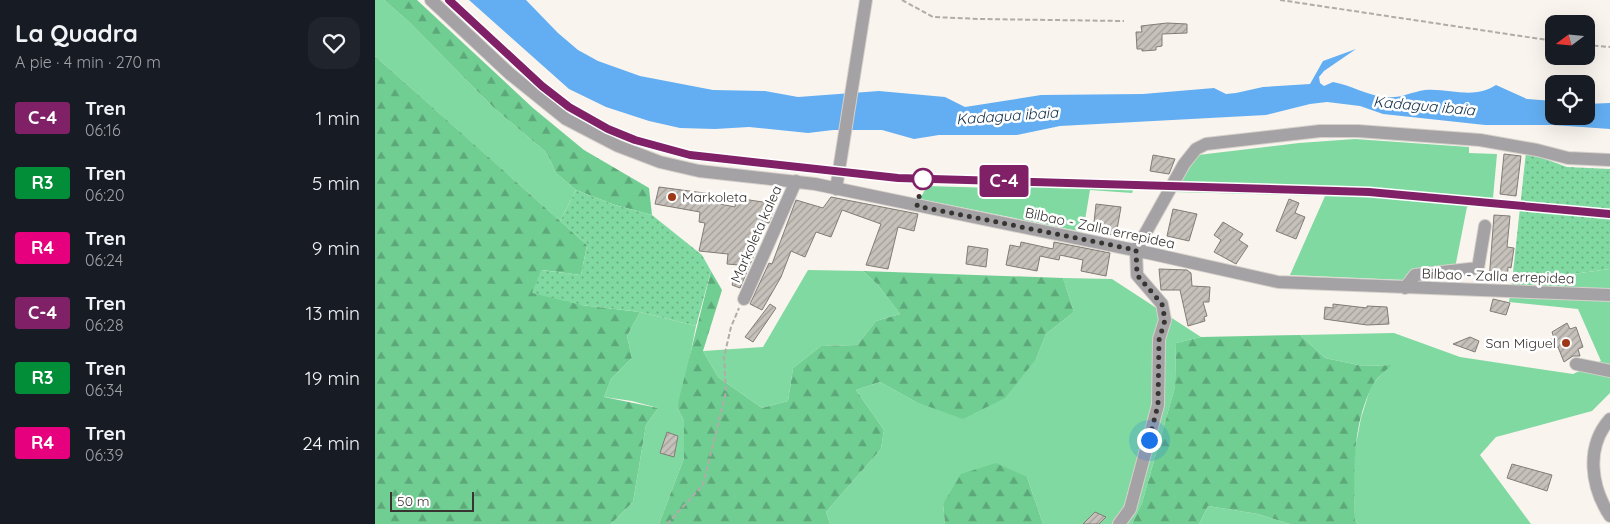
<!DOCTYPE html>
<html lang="es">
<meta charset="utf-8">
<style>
body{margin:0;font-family:Quicksand,sans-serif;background:#20242c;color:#f1f3f6;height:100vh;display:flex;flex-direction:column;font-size:19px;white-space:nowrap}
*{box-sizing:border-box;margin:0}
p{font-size:16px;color:#9ea1a6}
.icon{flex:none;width:28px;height:28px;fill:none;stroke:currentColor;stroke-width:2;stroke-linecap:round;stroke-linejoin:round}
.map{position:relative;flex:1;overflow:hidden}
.details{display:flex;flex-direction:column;background:#171b24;width:375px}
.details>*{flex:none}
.badge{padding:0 10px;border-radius:4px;font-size:18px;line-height:32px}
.needle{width:32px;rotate:254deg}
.tools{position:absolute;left:1170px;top:15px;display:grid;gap:10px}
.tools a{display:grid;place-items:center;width:50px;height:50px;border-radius:10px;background:#171b24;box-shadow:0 5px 20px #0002;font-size:25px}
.scale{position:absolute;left:15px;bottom:12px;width:84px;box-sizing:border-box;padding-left:5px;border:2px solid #373432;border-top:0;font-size:14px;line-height:18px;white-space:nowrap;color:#373432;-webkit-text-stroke:4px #fff;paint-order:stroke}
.you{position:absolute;width:25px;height:25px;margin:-12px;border:4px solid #fff;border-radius:50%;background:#1a73e8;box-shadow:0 0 0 8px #1a73e833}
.map>.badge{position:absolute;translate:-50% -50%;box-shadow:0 0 0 2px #fff}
.round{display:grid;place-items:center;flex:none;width:52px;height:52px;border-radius:15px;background:#20242c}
.overview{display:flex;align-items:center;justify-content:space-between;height:85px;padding:0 15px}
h1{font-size:24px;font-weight:700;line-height:38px}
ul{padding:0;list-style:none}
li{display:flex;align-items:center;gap:15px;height:65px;padding:0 15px}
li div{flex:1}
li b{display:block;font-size:19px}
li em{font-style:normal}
li .badge{min-width:55px;font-weight:700;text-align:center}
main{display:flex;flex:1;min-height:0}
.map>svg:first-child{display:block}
.green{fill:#80d9a0}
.forest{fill:url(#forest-firs)}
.garden{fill:url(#garden-dots)}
.water{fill:#63aef2}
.building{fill:url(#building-hatch);stroke:#817c76}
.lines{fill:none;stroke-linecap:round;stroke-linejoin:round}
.minor-casing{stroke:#d7d1cc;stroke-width:14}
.path{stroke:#b1aca8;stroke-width:2;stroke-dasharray:5 2.5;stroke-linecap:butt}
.minor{stroke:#a4a2a4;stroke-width:12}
.rail{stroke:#9a9591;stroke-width:3;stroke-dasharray:2.5 5;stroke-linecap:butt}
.line-casing{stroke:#fff;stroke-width:11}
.line{stroke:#802168;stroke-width:8}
.walk{stroke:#373432;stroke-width:5;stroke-dasharray:0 9}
.stop-dot{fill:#fff;stroke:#802168;stroke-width:2.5}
.poi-dot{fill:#9e3716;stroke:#fff;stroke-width:2}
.labels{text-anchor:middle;stroke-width:5;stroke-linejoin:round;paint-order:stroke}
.poi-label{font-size:14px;fill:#373432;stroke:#fff;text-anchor:start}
.street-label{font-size:14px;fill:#373432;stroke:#fff}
.water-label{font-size:15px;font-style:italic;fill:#0c2c47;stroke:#fff}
</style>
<main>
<section class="details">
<div class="overview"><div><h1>La Quadra</h1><p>A pie · 4 min · 270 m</p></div><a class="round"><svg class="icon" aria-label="heart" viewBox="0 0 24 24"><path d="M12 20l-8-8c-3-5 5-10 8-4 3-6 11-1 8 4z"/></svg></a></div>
<ul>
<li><span class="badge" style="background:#802168;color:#fff">C-4</span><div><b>Tren</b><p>06:16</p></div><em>1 min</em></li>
<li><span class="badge" style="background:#028d38;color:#fff">R3</span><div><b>Tren</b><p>06:20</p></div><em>5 min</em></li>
<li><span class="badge" style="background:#e6007e;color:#fff">R4</span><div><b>Tren</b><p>06:24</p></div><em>9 min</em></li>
<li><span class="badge" style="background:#802168;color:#fff">C-4</span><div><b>Tren</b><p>06:28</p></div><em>13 min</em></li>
<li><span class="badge" style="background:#028d38;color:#fff">R3</span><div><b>Tren</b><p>06:34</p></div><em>19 min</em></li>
<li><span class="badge" style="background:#e6007e;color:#fff">R4</span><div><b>Tren</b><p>06:39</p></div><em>24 min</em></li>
</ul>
</section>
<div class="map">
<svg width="1235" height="524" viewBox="0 0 1235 524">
<defs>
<pattern id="forest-firs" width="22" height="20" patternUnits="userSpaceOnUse" patternTransform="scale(1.25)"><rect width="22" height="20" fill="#70ce93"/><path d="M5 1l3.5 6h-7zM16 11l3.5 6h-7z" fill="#5da879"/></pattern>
<pattern id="garden-dots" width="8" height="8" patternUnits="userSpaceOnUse" patternTransform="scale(1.25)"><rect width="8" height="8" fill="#80d9a0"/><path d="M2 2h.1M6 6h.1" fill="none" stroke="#6ab183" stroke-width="1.8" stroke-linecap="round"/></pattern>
<pattern id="building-hatch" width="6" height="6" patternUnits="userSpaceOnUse" patternTransform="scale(1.25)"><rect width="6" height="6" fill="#c7c1bb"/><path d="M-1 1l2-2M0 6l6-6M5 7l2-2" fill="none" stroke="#a29e99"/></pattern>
</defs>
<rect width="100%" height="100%" fill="#faf4ee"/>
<path class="green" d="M0,0H9L34,22L118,107L172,153L181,173L201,190L185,221L0,56Z
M980,139L1094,147V153L1122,154L1118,198L1092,207L1080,268L1039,271L1032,274L1029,280L915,275L950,196L799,192L823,155L924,143Z
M665,185L759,188L757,193L715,190L708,232L545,199L552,186L656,189V186Z
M1235,269V393L1217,411L1121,437L1105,455L1156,524H983L980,521L978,460L986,418L996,386L1015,365L988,366L950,358L925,335L1019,333L1085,357L1198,374L1226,361L1203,309L1134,302L1137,282Z
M433,270L488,271L503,285L525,314L501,321L482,345L446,346L418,368L413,401L387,408L343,377L328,351L388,347Z
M688,278L737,279L826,337L801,343L800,387L767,503L757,524H668L652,477L568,504L570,524H455L451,512L506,449L509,430L481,390L505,382L541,402L661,359L671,334L699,312Z
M265,312L321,326L310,381L302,407L309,421V458L284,524H236L258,502L271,425L283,408L257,401L229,397L236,379L257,358L252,336Z
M833,506L883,514L915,524H824Z"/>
<path class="forest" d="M9,0H42L158,108L209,150L274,188L277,215L240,205L201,190L181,173L172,153L118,107L34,22Z
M0,56L212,245L206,275L167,270L206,305L265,312L252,336L257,358L236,379L229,397L283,408L271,425L258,502L236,524H0Z
M336,271L347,290L328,351L343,377L387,408L413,401L418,368L446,346L482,345L501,321L525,314L503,285L488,271L688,278L699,312L671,334L661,359L630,398L588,419L541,402L505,382L481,390L509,430L506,449L451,512L455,524H284L309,458V421L302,407Z
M925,335L950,358L988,366L1016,365C1010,372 1000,379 996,388C976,431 979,475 980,521L983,524H915L883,514L833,506L824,524H757L767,503L800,387L801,343L826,337Z
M621,463L652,477L668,524H570L568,504L586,474Z"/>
<path class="garden" d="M1151,152L1192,167L1235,169V269L1137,282Z
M201,190L240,205L277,215L327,255L336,271L321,326L265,312L206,305L157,293L166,270L206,275L212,245L185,221Z"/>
<path class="water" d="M94,0H151L183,33L203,50L223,61L265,76L338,90L390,91L423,97L504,91L570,97L590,107L666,95L768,94L839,88L851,94L861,93L888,87L935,84L948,61L981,49L949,71L944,77L945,83L949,86L958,82C975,85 992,95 1009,97C1025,99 1036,92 1050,90C1076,88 1098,100 1121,85L1152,99L1179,101V116H1211V104L1235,103V129L1178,125H1110L1008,114L985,106L952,102L935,104L891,115L685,126L642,135H564L539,139L507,130H458L433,133L374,127L340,129L305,128L274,121L231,107L194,89Z"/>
<path class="building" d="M792,23L812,24V33L787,34V46L781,47V50L767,51V49H762L761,32H767L766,26Z
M1129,154L1146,156L1141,196L1125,194Z
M778,155L800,159L794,174L775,171Z
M284,187L337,194L336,202L360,207L361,198L401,204L394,223L383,222L380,253L365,288L357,285L364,265L352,264L353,254L324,251L330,223L324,222L325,212L280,204Z
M456,197L543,214L539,231L523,227L513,269L491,265L506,224L467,210L456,237L441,232L430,257L416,251L406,277L387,310L375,304L394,263L397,264L421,200L448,208Z
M914,199L924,203L920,213L930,217L921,239L901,231Z
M721,204L746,207L741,235L718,232Z
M798,209L822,214L814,241L792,236Z
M1119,215L1135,216L1132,247L1139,248L1136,268L1133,267L1132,282L1114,281Z
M848,222L868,234L864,240L873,246L861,264L839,252L846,240L839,235Z
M646,242L678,249L679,242L735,253L731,276L706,271L708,260L685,255L684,260L665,256L662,271L631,265L635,245L645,247Z
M593,246L613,249L611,267L591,264Z
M784,269L812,270L816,273L817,286L835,287L834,302H828L832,316L829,317L830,321L813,326L805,290H786Z
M1118,299L1135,303L1131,315L1115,311Z
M395,304L401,308L378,342L370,337Z
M958,304L992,308V306L1012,307L1014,324L992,325L949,319L950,307L958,308Z
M1192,323L1195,329L1201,327L1208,347L1203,349L1205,356H1198L1189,362L1183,347L1177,349L1174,340L1179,338L1177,332Z
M1095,337L1104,341L1100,352L1078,344Z
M292,432L303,436L299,457L285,453Z
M1137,464L1177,475L1172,491L1132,478Z
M720,512L731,517L724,524H708Z"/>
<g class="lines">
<g class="minor-casing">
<path id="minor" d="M56,0L135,74L191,119L243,146L285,162L324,171L440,184L778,254L903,282L1235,295
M461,189L491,0
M1030,288L1040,275L1103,268L1110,226
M369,299L421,181
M1201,364L1235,371
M1235,419C1210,447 1216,487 1235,516
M744,524L755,509L783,405L784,339L790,320L787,304L762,275L761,250L809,164L821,149L831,144L945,131H983L1105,140L1162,150L1193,158L1235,160"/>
</g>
<path class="path" d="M527,0L558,17L605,19L749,21
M905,0L1179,41
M1211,45L1235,47
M292,524L328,485L351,392L349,357L356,327L364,308"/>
<use href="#minor" class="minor"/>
<path class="rail" d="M74,0L167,86L194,107L233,129L260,139L315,155L523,178L994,192L1235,214"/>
</g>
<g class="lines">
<g class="line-casing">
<path id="line" d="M74,0L167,86L194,107L233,129L260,140L315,155L523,178L994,192L1235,214"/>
</g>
<use href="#line" class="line"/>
<path class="walk" d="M548,179L542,206L761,250L762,275L787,304L790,320L784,340L783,405L774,440"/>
</g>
<circle class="stop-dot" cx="548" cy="179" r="10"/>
<g class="poi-dot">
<circle cx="297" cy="197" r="5"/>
<circle cx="1191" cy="343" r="5"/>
</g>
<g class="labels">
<g class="poi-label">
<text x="307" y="202">Markoleta</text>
<text x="1181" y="348" text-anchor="end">San Miguel</text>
</g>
<g class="street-label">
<text transform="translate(725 228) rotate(12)" y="5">Bilbao - Zalla errepidea</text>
<text transform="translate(381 234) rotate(-66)" y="5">Markoleta kalea</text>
<text transform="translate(1123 276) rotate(2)" y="5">Bilbao - Zalla errepidea</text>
</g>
<g class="water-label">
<text transform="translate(1049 106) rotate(5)" y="5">Kadagua ibaia</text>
<text transform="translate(632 116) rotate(-4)" y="5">Kadagua ibaia</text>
</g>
</g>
</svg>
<div class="tools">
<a><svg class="needle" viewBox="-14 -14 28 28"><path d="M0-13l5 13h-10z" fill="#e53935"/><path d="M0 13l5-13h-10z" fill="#9ea1a6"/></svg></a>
<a><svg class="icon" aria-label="locate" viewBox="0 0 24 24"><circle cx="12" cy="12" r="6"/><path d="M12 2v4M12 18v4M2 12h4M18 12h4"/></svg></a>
</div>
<div class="scale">50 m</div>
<div class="you" style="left:774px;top:440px"></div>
<b class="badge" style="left:629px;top:181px;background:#802168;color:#fff">C-4</b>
</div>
</main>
